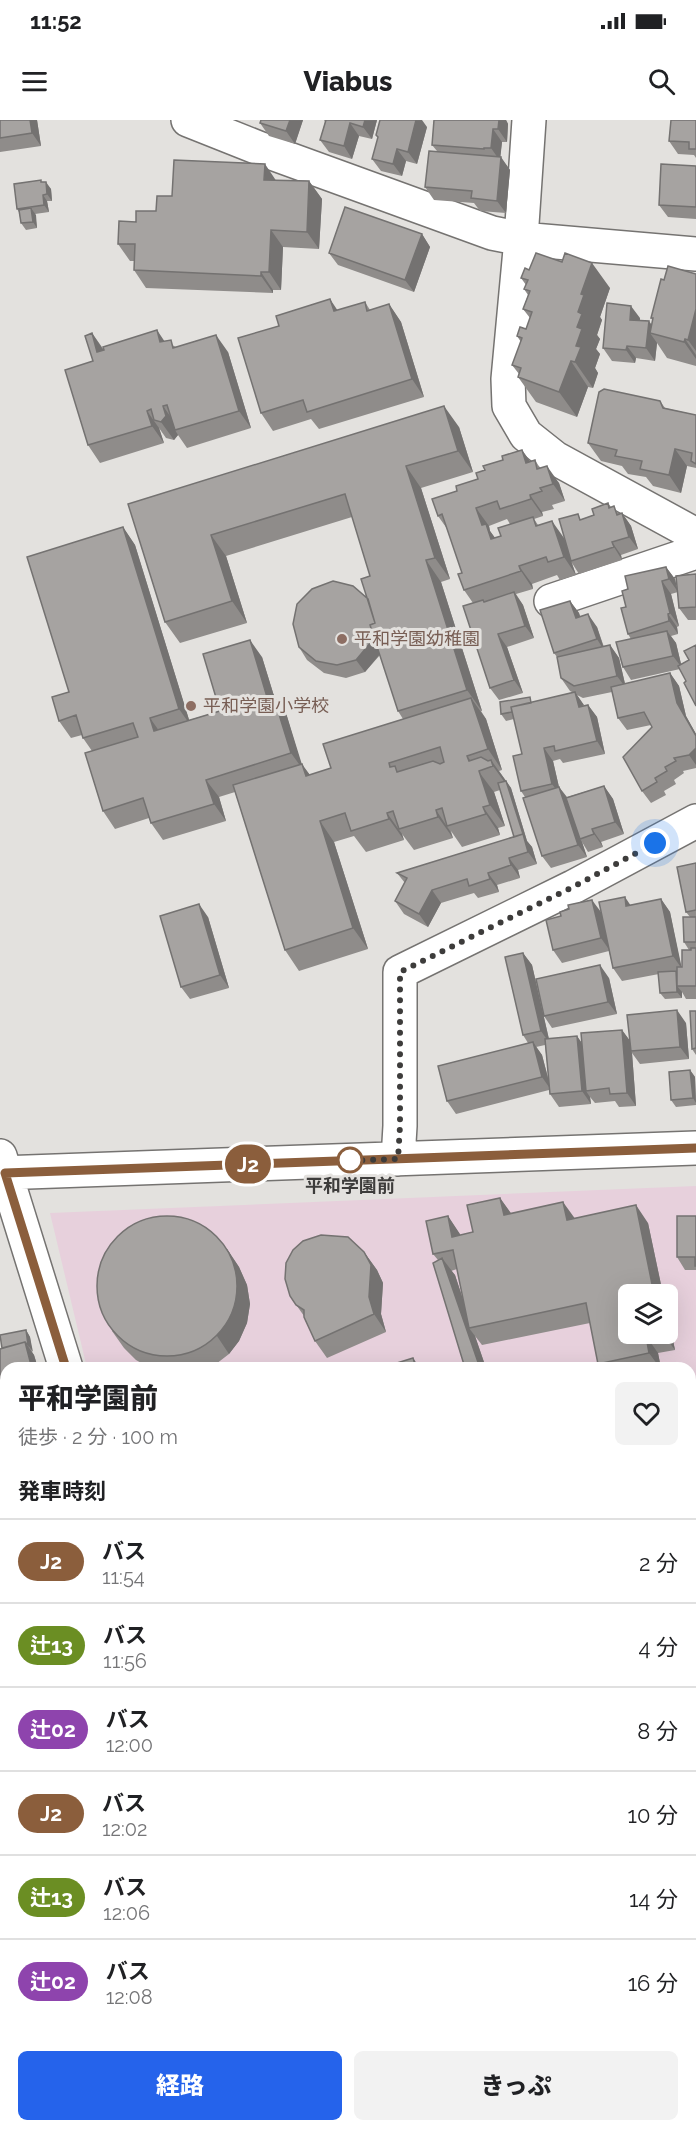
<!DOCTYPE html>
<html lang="ja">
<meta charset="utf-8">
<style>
body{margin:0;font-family:Raleway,"Noto Sans JP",sans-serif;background:#f2f2f2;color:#202124;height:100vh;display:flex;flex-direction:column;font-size:22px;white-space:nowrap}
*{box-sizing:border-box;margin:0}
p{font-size:20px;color:#757577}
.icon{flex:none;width:33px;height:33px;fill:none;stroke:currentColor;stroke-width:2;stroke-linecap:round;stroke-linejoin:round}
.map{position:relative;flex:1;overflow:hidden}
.details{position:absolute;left:0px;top:1242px;width:696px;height:770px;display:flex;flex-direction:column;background:#fff;border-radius:18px 18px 0 0;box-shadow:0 6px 24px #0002}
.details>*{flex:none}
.badge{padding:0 12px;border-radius:20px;font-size:21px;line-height:39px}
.tools{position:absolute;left:618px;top:1164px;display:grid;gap:12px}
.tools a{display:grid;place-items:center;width:60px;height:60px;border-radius:9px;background:#fff;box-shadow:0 6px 24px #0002;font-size:30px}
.you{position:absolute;width:30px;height:30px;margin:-15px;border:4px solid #fff;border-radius:50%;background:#1a73e8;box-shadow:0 0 0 9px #1a73e833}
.map>.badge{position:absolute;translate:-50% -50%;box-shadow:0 0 0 3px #fff}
h2{padding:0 18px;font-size:22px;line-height:54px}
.round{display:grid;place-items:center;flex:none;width:63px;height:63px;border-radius:9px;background:#f2f2f2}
.head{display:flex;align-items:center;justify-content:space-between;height:102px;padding:0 18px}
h1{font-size:28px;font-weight:800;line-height:45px}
.cta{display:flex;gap:12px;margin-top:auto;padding:12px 18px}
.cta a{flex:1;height:69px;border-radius:9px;background:#2563eb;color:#fff;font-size:24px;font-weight:800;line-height:69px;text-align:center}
.cta a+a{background:#f2f2f2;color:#202124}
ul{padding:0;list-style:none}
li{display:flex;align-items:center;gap:18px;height:84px;padding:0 18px;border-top:2px solid #e0e0e0}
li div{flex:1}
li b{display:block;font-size:22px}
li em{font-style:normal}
li .badge{min-width:66px;font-weight:700;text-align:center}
.status{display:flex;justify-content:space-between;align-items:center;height:42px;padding:0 30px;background:#fff;direction:ltr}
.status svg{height:16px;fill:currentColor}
header{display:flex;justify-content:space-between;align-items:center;height:78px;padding:0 18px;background:#fff;font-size:27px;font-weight:800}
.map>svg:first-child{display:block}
.education{fill:#e7d0dc;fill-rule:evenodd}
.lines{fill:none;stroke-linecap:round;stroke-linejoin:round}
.minor-casing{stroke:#757371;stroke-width:36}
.tertiary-casing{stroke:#757371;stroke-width:36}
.minor{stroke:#fff;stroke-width:33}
.tertiary{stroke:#fff;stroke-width:33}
.wall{fill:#8f8c8a;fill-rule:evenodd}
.shaded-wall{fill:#747271}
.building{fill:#a6a3a1;stroke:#747271;stroke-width:1.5;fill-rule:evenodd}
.line-casing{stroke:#fff;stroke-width:14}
.line{stroke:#8b5e3c;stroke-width:9}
.walk{stroke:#3d3c3b;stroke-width:6;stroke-dasharray:0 10.8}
.education-dot{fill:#8d6e63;stroke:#e3e1de;stroke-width:2}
.stop-dot{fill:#fff;stroke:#8b5e3c;stroke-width:3}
.labels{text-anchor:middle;stroke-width:6;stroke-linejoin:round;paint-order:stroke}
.education-label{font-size:18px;fill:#785e54;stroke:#e3e1de;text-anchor:start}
.stop-label{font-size:18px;font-weight:bold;fill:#3d3c3b;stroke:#e3e1de}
</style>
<div class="status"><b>11:52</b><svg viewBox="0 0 49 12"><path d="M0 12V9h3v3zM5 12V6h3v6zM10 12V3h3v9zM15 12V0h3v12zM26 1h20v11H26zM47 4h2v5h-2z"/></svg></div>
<header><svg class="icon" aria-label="menu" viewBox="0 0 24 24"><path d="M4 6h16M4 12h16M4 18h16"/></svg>Viabus<svg class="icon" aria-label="search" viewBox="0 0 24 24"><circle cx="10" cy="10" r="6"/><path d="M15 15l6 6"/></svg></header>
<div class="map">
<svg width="696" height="2011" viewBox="0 0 696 2011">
<rect width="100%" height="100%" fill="#e3e1de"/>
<path class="education" d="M696,1066V1739L690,1740V1248H87L50,1093ZM628,1174H668V1214H628Z
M543,2006H607L608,2011H517Z"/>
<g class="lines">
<g class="minor-casing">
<path id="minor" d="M188,0L261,29L492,113L521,119L696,134
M529,0L521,119L508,259L509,286L526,315L555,338L696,415
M551,481L696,432
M0,1350L6,1348
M690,1960L696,1959
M628,2006L629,2011
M426,2011L455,2006"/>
</g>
<g class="tertiary-casing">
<path id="tertiary" d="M0,1036L66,1248
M398,1039L400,1006V852L573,767L696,701
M0,1053L696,1028
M238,2006L239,2011"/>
</g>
<use href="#minor" class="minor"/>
<use href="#tertiary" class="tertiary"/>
</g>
<path class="wall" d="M0,0H37L41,26L0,32Z
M261,0H303L295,24L269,16L260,3Z
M324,0H377L372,19L359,16L352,39L329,32L320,20L325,2Z
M434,0H506L508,4L507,22H502L500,37L510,50L506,93L480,91L474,83L434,80L425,67L437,31L432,25Z
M696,0V38L694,35L678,34L669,21Z
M427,7L417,44L406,41L402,56L381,51L372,39L378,18L376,15Z
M696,46V99L668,97L659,85Z
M276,60L309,61L322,79L319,129L283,127L281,170H273V173L146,168L134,150V141H130L118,124L136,102L156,91L172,76Z
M42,62L51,69L52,81H47L49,92L35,94L37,108L26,110L21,103L19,92L17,89Z
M422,114L430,127L414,172L338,145L329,133Z
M529,150L610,168L600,197L602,200L597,215L600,219L596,229L600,234L595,248L598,253L593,268L588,267L577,297L536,282L518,257L519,254L512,245L521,222L517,216L526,209L530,198L523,189L528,175L524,169L526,165L521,158Z
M696,154V246L667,238L657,223L655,241L636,238L635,243L612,241L603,228L640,198V201L652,205L653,201L651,198L664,160Z
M365,182L370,190L389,184L401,202L424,277L319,309L311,299L273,311L261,293L338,190Z
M92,213L104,230L164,221L176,227L228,232L251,308L187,328L178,315L174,320L166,318L159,308L164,323L100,343L88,325L93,241Z
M660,281L665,288L696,295V348L687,346L681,373L653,366L646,357L628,354L622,346L601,341L588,323Z
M459,307L473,352L421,368L450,459L441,462L482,591H481L486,599L502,650L499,651L511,668L527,721L532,727L537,744L518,750L520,758L497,765L499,772L478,778L474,773L441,783L428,807L404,794L395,781L405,763L397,753L514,717L500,670L494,672L505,706L498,708L500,715L462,727L451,711L453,718L414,730L402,714L404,720L366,732L354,716L334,722L368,829L299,851L285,830L235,672L219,677L226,701L163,720L151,703L149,698L115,709L103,691L92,631L83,618L82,615L71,618L59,601L69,572L123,407L135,425L189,600L220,591L262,537L274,576L286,593L301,644L310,655L331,648L403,599L398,591L380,535L365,552L346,558L324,553L307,540L299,527L367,479L370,456L352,397L226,436L247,503L180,523L165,502L128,384Z
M522,330L530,341L535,340L540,348L559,363L565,381L552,385L554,389L542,392L543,396L534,399L538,405L564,418L582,399L594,395L608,383L611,387L620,394L622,393L631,406L638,429L621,435L622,440L579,454L572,443L576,455L560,460L557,455L532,464L533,469L516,474L523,485L534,518L507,527L523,573L499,580L490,568L473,483L464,470L462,453L448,410L438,396L457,371L478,359L485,350ZM507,399L510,404L501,416L495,418L490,411L489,406Z
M666,447L675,459L677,470L696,454V500H688L679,488L678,472L671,474L679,506L677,507L678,514L671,516L676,523L681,544L689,540L696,525L686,561L680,549L631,560L623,547L631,519L628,514L626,487L628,469Z
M570,481L579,493L580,497L597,507L604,527L610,525L619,538L625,564L670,553L679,566L686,596L696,614V648L683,651L684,653L674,660L676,664L664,671L666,675L651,683L642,671L652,607L651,605L627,610L618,598L612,572L583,578L577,575L584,586L588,585L597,597L605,634L563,643L560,639L553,641L559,667L567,677L604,666L613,679L624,714L601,722L603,727L588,732L582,722L587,737L551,748L542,736L525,677L521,671L522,634L514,599L506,601L501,594L534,582L574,573L570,571L561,558L557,537L554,533Z
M696,743V879H686L682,872V878L665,879L660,873L659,854L622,861L613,848L609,831L562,843L553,830L601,792L661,779L670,792L681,847H682L689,830L684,822L690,797L686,792Z
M208,797L229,868L190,879L181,867Z
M523,833L532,845L549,919L577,916L582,924L622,910L629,920L686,903L689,939L640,944L632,933L636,986L619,987L615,981L595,983L590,977L591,984L559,987L550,974L549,970L456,994L447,981L528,923L523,915ZM545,925L549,961L542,935L536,927Z
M609,858L617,894L552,908L544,896Z
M696,891V935L692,929Z
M690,950L695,957L696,985L676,987L671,980Z
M500,1078L511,1094L648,1103L663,1174H628V1214H668V1196L675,1230L658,1233L661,1248H601L598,1244L590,1203L482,1225L475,1216L486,1248H465L438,1140L433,1134L448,1096L460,1115L473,1112ZM457,1149L465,1185L455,1155L451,1151Z
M696,1096V1150H685L677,1137Z
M227,1129L239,1147L247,1165L250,1184L247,1203L239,1221L229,1234L216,1244L207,1248H150L136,1240L124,1228L112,1211Z
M364,1132L377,1150L383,1163L381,1194L386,1212L327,1238L315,1221L304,1196L290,1176Z
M26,1210L30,1217L32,1232L34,1235L38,1248H6V1283L0,1285V1229Z
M690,1266H696V1380L690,1381Z
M6,1285V1317L4,1318L0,1312V1287Z
M690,1774L692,1777L693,1784H696V1857L690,1858Z
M690,1881L694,1902H692L694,1911L690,1912Z
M261,2006H288L289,2010L265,2011Z
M307,2006H336V2007L311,2011Z"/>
<path class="shaded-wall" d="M30,0H37L41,26L32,13Z
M290,0H303L295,24L286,11Z
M365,0H377L372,19L363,7Z
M416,0H422L427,7L417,44L408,32Z
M499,0H506L508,4L507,22L498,9Z
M350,3L359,16L352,39L344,26Z
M493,9L502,22L500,41L491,28Z
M397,29L406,41L402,56L393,44Z
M501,37L510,50L506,93L497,81Z
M265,44L277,62L264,60Z
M309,61L322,79L319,129L307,112Z
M46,62L51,69L52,81L47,74Z
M43,75L47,81L49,92L44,85Z
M31,88L36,95L37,108L33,102Z
M271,110L283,127L281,170L269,152Z
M422,114L430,127L414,172L405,160Z
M592,143L610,168L600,197L602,200L597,215L600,219L596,229L600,234L595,248L598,253L593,268L575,242L578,192L581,174Z
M261,152L273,170V173L261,156Z
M330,179L342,197L334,191Z
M389,184L401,202L424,277L412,259Z
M631,186L640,198L639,212L630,200Z
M696,189V231L688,220Z
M649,201L658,214L650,213L657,223L655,241L646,228Z
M157,210L169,228L160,222Z
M92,213L104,231L97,232Z
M216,215L228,232L251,308L239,291Z
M685,219L696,235V239L684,222Z
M627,226L636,238L635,243L626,230Z
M571,241L588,267L577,297L559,272Z
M163,286L175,303V310L178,315L174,320L161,302Z
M444,286L459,307L473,352L458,331Z
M147,291L159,308L164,323L152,306Z
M675,329L687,346L681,373L669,355Z
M522,330L534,347L526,343Z
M406,346L421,368L450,459L435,438Z
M547,346L559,363L565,381L553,364Z
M530,375L542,392L543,396L531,379Z
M476,388L489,406L490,411L498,422L503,437L482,405Z
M622,393L631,406L638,429L629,417Z
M552,401L564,418L571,441L576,455L564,437Z
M123,407L135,425L191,606L179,589Z
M211,415L226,436L247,503L232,481Z
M612,422L621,435L622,440L614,427Z
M426,440L441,462L482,591L467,570Z
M519,446L532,464L533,469L521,451Z
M666,447L675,459L678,472L669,459Z
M662,461L671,474L679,506L670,493Z
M514,472L523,485L534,518L525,506Z
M570,481L579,493L585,511L576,498Z
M588,494L597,507L605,532L597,519Z
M668,494L677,507L678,514L669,501Z
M376,501L380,534L365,552L356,540Z
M667,511L676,523L682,548L673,536Z
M498,514L507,527L523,573L514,560Z
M250,520L262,537L274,576L286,593L304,651L291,633L267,577Z
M610,525L619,538L626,568L617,556Z
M670,553L679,566L686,596L696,614V616L677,583Z
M575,572L584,585L579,587Z
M471,578L486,599L502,650L488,629Z
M588,585L597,597L605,634L597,621Z
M150,598L162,615L154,611Z
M544,628L553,641L561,676L552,664Z
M696,628V645L689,635Z
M467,636L494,672L505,706L490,685L469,641Z
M491,640L511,668L527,721L532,727L537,744L528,732L508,667L493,646Z
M302,644L317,665L306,656Z
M206,660L219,677L226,701L214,684Z
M604,666L613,679L624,714L615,702Z
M559,667L568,679L580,719L582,722L587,737L578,725Z
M483,687L498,708L500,715L486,694Z
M436,690L450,711L453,718L438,697Z
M387,693L402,714L404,720L389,699Z
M320,701L334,722L368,829L353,808Z
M592,709L601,722L603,727L594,714Z
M509,738L518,750L520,758L511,745Z
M488,753L497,765L499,772L490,759Z
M432,770L441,783L428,807L419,794Z
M625,777L633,789L626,786Z
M661,779L670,792L682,849L673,836Z
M592,780L601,792L610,831L601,818Z
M199,784L208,797L229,868L220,855Z
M523,833L532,845L550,924L541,911Z
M600,845L609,858L617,894L608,882Z
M676,851L681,858L677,866L682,872V878L677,872Z
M677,890L686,903L689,939L680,927Z
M622,910L631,922V931L632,933L636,986L627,973Z
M577,916L586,929V971L590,977L591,984L582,971Z
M533,922L542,935L551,970L542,957Z
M690,950L695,957L696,983L693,978Z
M500,1078L513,1096L504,1095Z
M563,1082L576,1100H567Z
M636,1085L648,1103L663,1174H654Z
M448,1096L460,1114L464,1134L452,1117Z
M227,1129L239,1147L247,1165L250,1184L247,1203L239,1221L229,1234L217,1216Z
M364,1132L377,1150L383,1163L381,1194L386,1212L374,1194L369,1177Z
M442,1138L455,1155L472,1207L469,1208L475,1216L486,1248H480Z
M668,1196L675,1230L663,1214H668Z
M26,1210L30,1217L33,1232L28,1225Z
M646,1216L658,1233L661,1248H660L649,1233Z
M25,1222L34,1235L38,1248H34L31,1245Z
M413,1238L420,1248H416Z
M690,1774L692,1777L694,1789L690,1782Z
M690,1881L694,1902L690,1895Z
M690,1899L692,1902L694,1911L690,1906Z
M692,1991L696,1997V2011Z"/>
<path class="building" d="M0,0H30L32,13L0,18Z
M261,0H290L286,11L260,3Z
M326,0H365L363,7L350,3L344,26L320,20Z
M380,0H416L408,32L397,29L393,44L372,39L378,17L376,15Z
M434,0H499L498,9H493L491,28H484V29L432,25Z
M671,0H696V29H689V22L669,21Z
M429,31L501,37L497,81L471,78L472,71L425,67Z
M174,40L265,44L264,60L309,61L307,112L271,110L269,152H261V156L134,150L135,124H118L119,101L136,102V91H156L157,76H172Z
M661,44L696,46V87L659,85Z
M41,60V62H46L47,74L43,75L44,85L17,89L14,64Z
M345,87L422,114L405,160L329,133Z
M31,88L33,102L21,103L19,90Z
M536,133L562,142L565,133L592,143L581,174L584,175L578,192L582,194L577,207L582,209L576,226L581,227L575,242L571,241L559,272L518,257L521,248L512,245L522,218L517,216L520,207L526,209L532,192L523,189L530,171L524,169L528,160L521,158L525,148L529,150Z
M668,146L696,154V189L688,220L685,219L684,222L650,213L653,198H651L661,159L664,160Z
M330,179L334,191L365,182L367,191L389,184L412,259L307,292L303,280L261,293L238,218L279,206L276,196Z
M607,183L631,186L630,200L649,201L646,228L627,226L626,230L603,228Z
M157,210L160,222L171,220L173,228L216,215L239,291L175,310L167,285L163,286L166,296L161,302L154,300L151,289L147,291L152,306L88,325L65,250L93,241L85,216L92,213L97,232L104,230L103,227Z
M604,269L660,281L663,288L696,295V344L691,341L692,333L675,329L669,355L640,349L642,341L615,336L617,330L588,323L599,272Z
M444,286L458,331L406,346L435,438L426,440L467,570L398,591L370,505L375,503L361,459L370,456L345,374L211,415L232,481L165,502L128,384Z
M522,330L526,343L535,340L537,349L547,346L553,364L540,368L542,371L530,375L531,379L500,389L497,381L476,388L482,405L486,404L491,419L501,416L498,408L533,397L536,406L552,401L564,437L548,442L546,437L519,446L521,451L464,470L458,454L462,453L442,394L438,396L432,379L457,371L456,366L478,359L476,353L485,350L483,346L503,340L502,336Z
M608,383L609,388L614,386L617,395L622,393L629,417L612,422L614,427L571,441L559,399L578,394L580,400L594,395L592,389Z
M123,407L179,589L150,598L154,611L220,591L203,534L250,520L267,577L273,575L291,633L206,660L214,684L151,703L143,678L103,691L85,633L138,617L133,603L83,618L76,595L59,601L52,577L69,572L27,437Z
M666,447L669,459L662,461L670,493L668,494L669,501L628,514L621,488L626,487L622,471L628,469L625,456Z
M696,454V487L679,488L676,456Z
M333,461L353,466L368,479L375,503L370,505L373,514L371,522L356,540L337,545L316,541L299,527L293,504L297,484L312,469Z
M514,472L525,506L498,514L514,560L490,568L463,486L483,480L484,482Z
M570,481L576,498L588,494L597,519L554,533L540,490Z
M667,511L673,536L623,547L616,522Z
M610,525L617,556L574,566L561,558L557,537Z
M696,525V586L684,563L686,561L678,546L689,540L684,531Z
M670,553L677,583L696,616V628L689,635L674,638L676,641L665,647L667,651L655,658L657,662L642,671L623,637L652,607L644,592L618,598L611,567Z
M575,572L579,587L588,585L597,621L555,631L554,626L544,628L552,664L521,671L513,636L522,634L511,587Z
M530,577L531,583L511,587L512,592L501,594L500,582Z
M471,578L488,629L467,636L469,641L481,637L488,641L491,640L493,646L479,651L490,685L483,687L486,694L447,706L442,688L436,690L438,697L399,709L393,691L387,693L389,699L351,711L345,693L320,701L353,808L285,830L233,665L302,644L306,656L331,648L323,624ZM440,627L444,642L440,644L433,641L397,652L395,646L390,647L389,643Z
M506,661L523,714L514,717L498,663Z
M604,666L615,702L592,709L594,714L580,719L566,678Z
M559,667L578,725L542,736L523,678Z
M523,714L528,732L509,738L511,745L488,753L490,759L469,766L467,759L432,770L419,794L395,781L407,758L397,753Z
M696,743V790L686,792L677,747Z
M625,777L626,786L661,779L673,836L613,848L599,782Z
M592,780L601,818L553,830L546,800L561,796L560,792L569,789L568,785Z
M199,784L220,855L181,867L160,796Z
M683,797H696V822H684Z
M691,828H696V866H677V847H682V830H691Z
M523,833L541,911L523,915L505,837Z
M600,845L608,882L544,896L536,859Z
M676,851L677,872L660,873L658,852Z
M677,890L680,927L631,931L627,895Z
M690,891H696V928L692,929Z
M622,910L627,973L610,974L609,968L586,971L581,913Z
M577,916L582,971L550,974L545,919Z
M533,922L542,957L447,981L438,946Z
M690,950L693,978L671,980L669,952Z
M500,1078L504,1095L563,1082L567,1100L636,1085L654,1174H628V1214H657L646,1216L649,1233L598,1244L586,1183L469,1208L453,1130L433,1134L426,1101L448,1096L452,1117L473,1112L467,1085Z
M97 1166a70 70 0 1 1 140 0a70 70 0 1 1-140 0Z
M677,1096H696V1146H695V1137H677Z
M321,1115L348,1117L364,1132L371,1145L369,1177L374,1194L315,1221L304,1197V1190L296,1185L290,1176L285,1159L286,1143L293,1130L303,1121Z
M442,1138L480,1248H465L433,1143Z
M26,1210L28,1225L25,1222L2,1228L0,1215Z
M25,1222L31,1245L24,1247L25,1248H6V1268L0,1270V1229Z
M413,1238L416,1248H381Z
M690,1266H696V1360L690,1361Z
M6,1285V1309L0,1311V1287Z
M696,1784V1797L690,1798V1785Z
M696,1797V1842L690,1844V1798Z
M692,1991L696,2011H640L639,2006H690V1992Z"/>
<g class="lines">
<g class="line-casing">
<path id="line" d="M66,1248L5,1053L696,1028"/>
</g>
<use href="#line" class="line"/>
<path class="walk" d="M350,1040L340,1041L398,1039L400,1006V852L573,767L655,723"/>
</g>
<g class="education-dot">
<circle cx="342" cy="519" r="6"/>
<circle cx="191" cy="586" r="6"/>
</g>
<circle class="stop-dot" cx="350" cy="1040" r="12"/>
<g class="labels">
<g class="education-label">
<text x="354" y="525">平和学園幼稚園</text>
<text x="203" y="592">平和学園小学校</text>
</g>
<g class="stop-label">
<text x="350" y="1072">平和学園前</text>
</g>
</g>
</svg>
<div class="tools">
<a><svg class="icon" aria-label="layers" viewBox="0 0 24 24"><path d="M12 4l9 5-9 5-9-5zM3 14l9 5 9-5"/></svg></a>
</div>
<div class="you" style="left:655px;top:723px"></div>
<b class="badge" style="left:248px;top:1044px;background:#8b5e3c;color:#fff">J2</b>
<section class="details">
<div class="head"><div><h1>平和学園前</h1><p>徒歩 · 2 分 · 100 m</p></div><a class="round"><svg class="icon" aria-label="heart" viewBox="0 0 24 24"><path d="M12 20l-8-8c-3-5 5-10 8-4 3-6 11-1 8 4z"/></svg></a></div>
<h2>発車時刻</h2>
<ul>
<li><span class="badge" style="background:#8b5e3c;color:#fff">J2</span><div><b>バス</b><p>11:54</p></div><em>2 分</em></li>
<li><span class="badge" style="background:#6b8e23;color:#fff">辻13</span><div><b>バス</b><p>11:56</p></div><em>4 分</em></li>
<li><span class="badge" style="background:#8e44ad;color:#fff">辻02</span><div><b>バス</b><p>12:00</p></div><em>8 分</em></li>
<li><span class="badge" style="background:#8b5e3c;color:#fff">J2</span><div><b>バス</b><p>12:02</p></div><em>10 分</em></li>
<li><span class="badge" style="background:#6b8e23;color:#fff">辻13</span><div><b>バス</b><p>12:06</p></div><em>14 分</em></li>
<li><span class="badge" style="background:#8e44ad;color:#fff">辻02</span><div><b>バス</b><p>12:08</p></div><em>16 分</em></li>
</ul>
<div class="cta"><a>経路</a><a>きっぷ</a></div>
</section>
</div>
